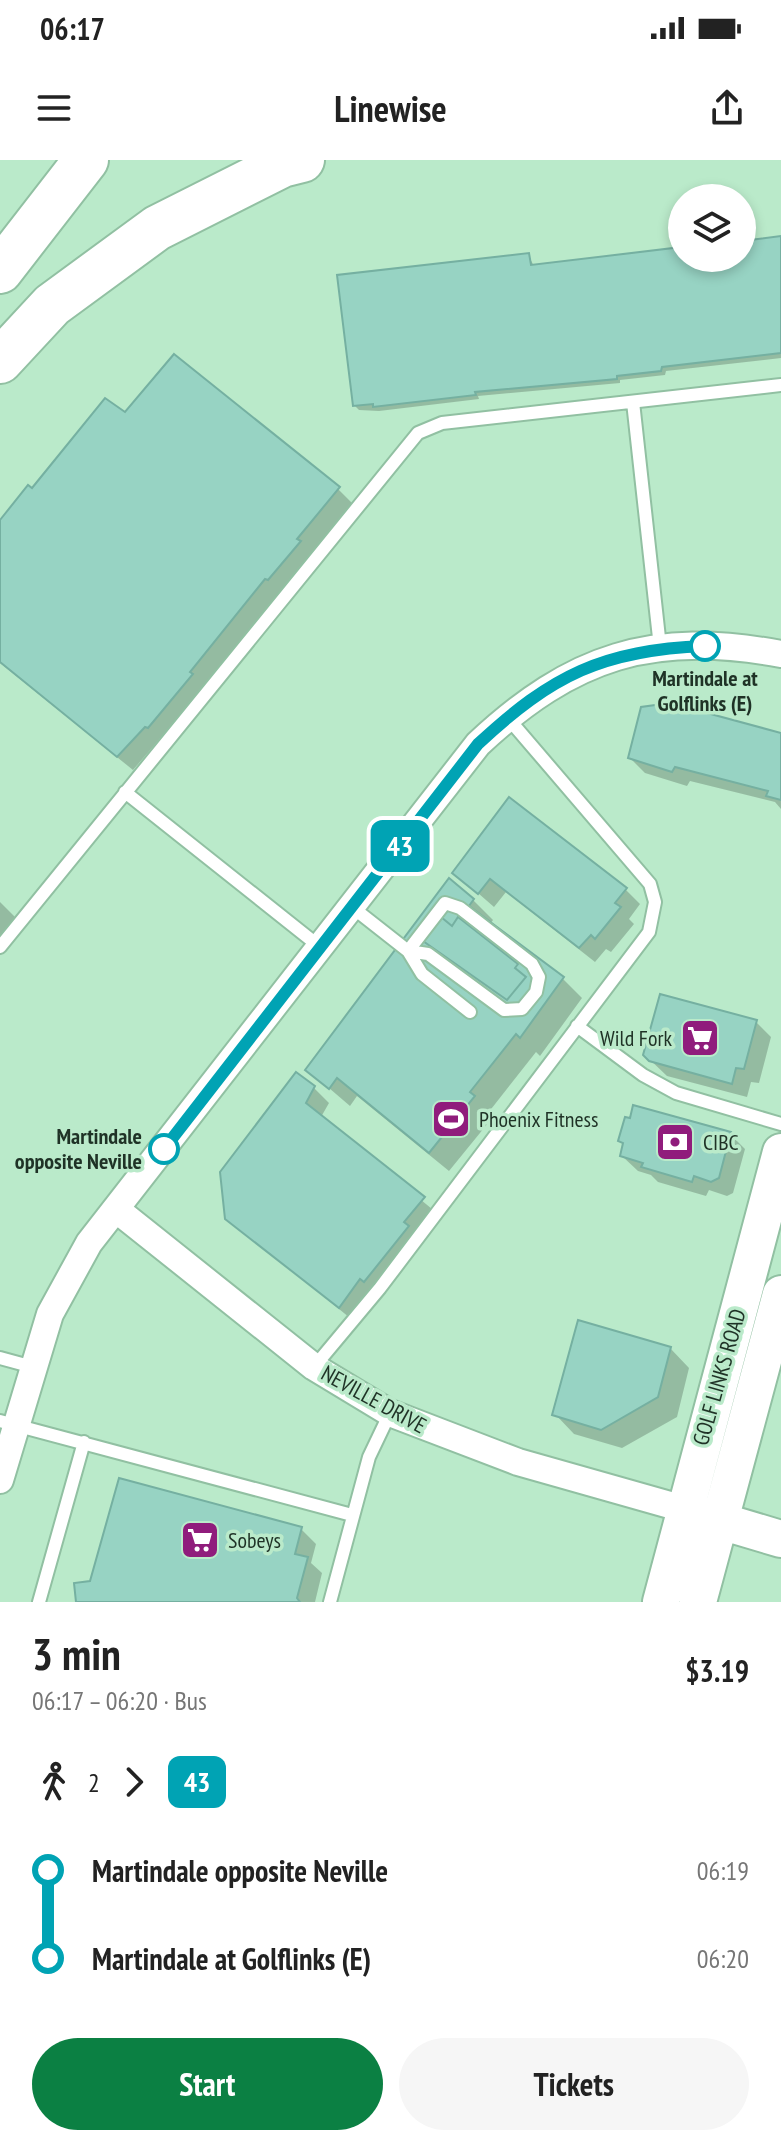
<!DOCTYPE html>
<meta charset="utf-8">
<style>
body{margin:0;font-family:"PT Sans Narrow",sans-serif;background:#f6f6f6;color:#222;height:100vh;display:flex;flex-direction:column;font-size:30px;white-space:nowrap}
*{box-sizing:border-box;margin:0}
p{font-size:26px;color:#767676}
.icon{flex:none;width:44px;height:44px;fill:none;stroke:currentColor;stroke-width:2;stroke-linecap:round;stroke-linejoin:round}
.map{position:relative;height:1442px;overflow:hidden}
.sheet{display:flex;flex-direction:column;background:#fff;flex:1}
.sheet>*{flex:none}
.badge{padding:0 16px;border-radius:12px;font-size:28px;line-height:52px}
.fabs{position:absolute;left:668px;top:24px;display:grid;gap:16px}
.fabs a{display:grid;place-items:center;width:88px;height:88px;border-radius:50%;background:#fff;box-shadow:0 4px 12px #0003;font-size:40px}
.map>.badge{position:absolute;translate:-50% -50%;box-shadow:0 0 0 4px #fff}
.legs{display:flex;align-items:center;gap:12px;height:88px;padding:0 32px;font-size:26px}
.legs p{margin-inline-start:auto}
.overview{display:flex;align-items:center;justify-content:space-between;height:136px;padding:0 32px}
h1{font-size:44px;font-weight:700;line-height:60px}
.button{display:flex;gap:16px;margin-top:auto;padding:16px 32px}
.button a{flex:1;height:92px;border-radius:48px;background:#0b8043;color:#fff;font-size:32px;font-weight:700;line-height:92px;text-align:center}
.button a+a{background:#f6f6f6;color:#222}
ul{padding:0 32px;list-style:none}
li{display:flex;align-items:center;gap:28px;height:88px;font-size:30px}
li i{display:grid;place-items:center;width:12px;height:100%;margin:0 10px;background:currentColor}
li i::after{content:'';width:20px;height:20px;margin:-10px;border:6px solid;border-radius:50%;background:#fff}
li p{margin-inline-start:auto}
li:first-child i{background:linear-gradient(#0000 50%,currentColor 0)}
li:last-child i{background:linear-gradient(currentColor 50%,#0000 0)}
.status{display:flex;justify-content:space-between;align-items:center;height:56px;padding:0 40px;background:#fff;direction:ltr}
.status svg{height:22px;fill:currentColor}
header{display:flex;justify-content:space-between;align-items:center;height:104px;padding:0 32px;background:#fff;font-size:36px;font-weight:700}
.map>svg:first-child{display:block}
.shadow{fill:#0003}
.building{fill:#97d3c3;stroke:#75b0a1;stroke-width:2}
.lines{fill:none;stroke-linecap:round;stroke-linejoin:round}
.lane-casing{stroke:#91c0a2;stroke-width:16}
.street-casing{stroke:#91c0a2;stroke-width:30}
.secondary-casing{stroke:#91c0a2;stroke-width:40}
.highway-casing{stroke:#91c0a2;stroke-width:48}
.lane{stroke:#fff;stroke-width:12}
.street{stroke:#fff;stroke-width:26}
.secondary{stroke:#fff;stroke-width:36}
.highway{stroke:#fff;stroke-width:44}
.line-1-casing{stroke:#fff;stroke-width:18}
.line-1{stroke:#00a3b4;stroke-width:12}
.stop-1-dot{fill:#fff;stroke:#00a3b4;stroke-width:4}
.labels{text-anchor:middle;stroke-width:7;stroke-linejoin:round;paint-order:stroke}
.stop-label{font-size:22px;font-weight:bold;fill:#1f3226;stroke:#baeaca}
.poi-label{font-size:22px;fill:#1f3226;stroke:#baeaca;text-anchor:start}
.street-label{font-size:22px;fill:#1f3226;stroke:#baeaca}
</style>
<div class="status"><b>06:17</b><svg viewBox="0 0 49 12"><path d="M0 12V9h3v3zM5 12V6h3v6zM10 12V3h3v9zM15 12V0h3v12zM26 1h20v11H26zM47 4h2v5h-2z"/></svg></div>
<header><svg class="icon" aria-label="menu" viewBox="0 0 24 24"><path d="M4 6h16M4 12h16M4 18h16"/></svg>Linewise<svg class="icon" aria-label="share" viewBox="0 0 24 24"><path d="M12 15V3M7 8l5-5 5 5M5 13v7h14v-7"/></svg></header>
<div class="map">
<svg width="781" height="1442" viewBox="0 0 781 1442">
<rect width="100%" height="100%" fill="#baeaca"/>
<path class="shadow" d="M781,78V198L666,211L665,215L620,220V223L478,236L479,239L379,251L359,250L355,246L528,95L534,106L682,89V98H742V83Z
M126,255L338,329L353,344L311,394L315,398L133,610L0,503V363L33,330Z
M781,575V649L775,642L690,621L687,626L645,613L630,598Z
M455,713L625,729L640,744L629,759L634,764L611,792L606,789L595,802L506,732L494,747Z
M473,740L493,760L490,764L563,819L582,838L540,896L536,892L488,953L493,957L449,1011L357,936L350,946L308,910Z
M0,742L17,759L0,780Z
M756,862L771,877L759,923L751,922L747,937L667,916L645,895Z
M314,928L329,943L321,957L438,1054L418,1078L422,1083L355,1162L227,1058Z
M730,974L745,989L733,1033L727,1036L709,1030L706,1036L658,1022L651,1015L638,1011L622,996Z
M670,1188L689,1208L677,1257L622,1288L574,1274L555,1254Z
M301,1369L316,1384L311,1403L322,1413L315,1442H78Z"/>
<path class="building" d="M781,76V193L662,207L661,211L617,216V219L475,232L476,235L373,247V244L353,246L337,115L529,93L531,105L682,87V98H742V81Z
M174,194L340,327L297,379L301,381L268,420L265,419L190,512L193,514L148,568L145,567L117,597L0,502V360L28,325L32,328L105,238L125,252Z
M670,543L781,573V640L766,636L768,631L675,607L672,612L628,598L641,547Z
M509,637L627,728L615,743L621,747L595,779L591,775L579,788L490,719L478,734L452,713Z
M449,718L474,739L469,746L564,817L520,878L516,874L470,932L475,936L429,993L337,918L329,929L305,910Z
M441,757L452,766L458,757L518,804L515,808L526,817L507,840L423,781Z
M660,834L757,860L744,909L736,908L732,924L649,901L643,895Z
M296,912L315,926L306,943L425,1037L404,1062L409,1066L364,1122L360,1119L339,1148L225,1059L220,1012Z
M633,945L731,972L719,1018L711,1022L694,1016L692,1022L641,1007L643,1003L620,996L623,983L618,981L625,957L630,958Z
M578,1160L671,1187L658,1237L601,1270L552,1255Z
M119,1318L302,1367L295,1394L308,1397L297,1438L300,1442H76L74,1423L90,1421Z"/>
<g class="lines">
<g class="lane-casing">
<path id="lane" d="M633,242L660,487
M125,632L320,787
M445,743L460,748L532,804L539,817L536,832L522,849L504,850L428,794L408,791Z
M352,747L408,791L422,814L470,852
M0,787L418,273L442,263L781,225
M577,866L643,915L676,933L781,964
M0,1198L33,1207
M314,1207L380,1128L649,772L655,742L650,724L507,557
M0,1261L352,1355
M39,1442L84,1282
M330,1442L369,1297L390,1253"/>
</g>
<g class="street-casing">
<path id="street" d="M117,1050L314,1207L390,1253L518,1302L684,1349
M0,1320L50,1154L89,1083L478,584C572,496 653,470 781,494"/>
</g>
<g class="secondary-casing">
<path id="secondary" d="M697,1354L781,1379
M661,1442L781,992
M698,1442L781,1134"/>
</g>
<g class="highway-casing">
<path id="highway" d="M0,111L86,0
M0,201L52,145L157,68L282,5L302,0"/>
</g>
<use href="#lane" class="lane"/>
<use href="#street" class="street"/>
<use href="#secondary" class="secondary"/>
<use href="#highway" class="highway"/>
</g>
<g class="lines">
<g class="line-1-casing">
<path id="line-1" d="M164,989L478,584C552,515 603,490 705,486"/>
</g>
<use href="#line-1" class="line-1"/>
</g>
<defs>
<g id="supermarket-square" transform="scale(2)"><rect x="-9" y="-9" width="18" height="18" rx="4" fill="#901c7c" stroke="#baeaca"/><path d="M-6-5.5h2.5l.6 2H6L4.5 2H-2.5L-4.4-4H-6ZM-1.5 3.2a1.3 1.3 0 1 0 .1 0ZM3 3.2a1.3 1.3 0 1 0 .1 0Z" fill="#fff"/></g>
<g id="stadium-square" transform="scale(2)"><rect x="-9" y="-9" width="18" height="18" rx="4" fill="#901c7c" stroke="#baeaca"/><path d="M0-5a6.5 5 0 1 0 0 10a6.5 5 0 1 0 0-10ZM-3.5-1.8h7v3.6h-7Z" fill="#fff"/></g>
<g id="bank-square" transform="scale(2)"><rect x="-9" y="-9" width="18" height="18" rx="4" fill="#901c7c" stroke="#baeaca"/><path d="M-6-4H6V4H-6ZM0-2.3a2.3 2.3 0 1 0 0 4.6a2.3 2.3 0 1 0 0-4.6Z" fill="#fff"/></g>
</defs>
<g fill-rule="evenodd">
<use href="#supermarket-square" x="700" y="878"/>
<use href="#stadium-square" x="451" y="959"/>
<use href="#bank-square" x="675" y="982"/>
<use href="#supermarket-square" x="200" y="1380"/>
</g>
<g class="stop-1-dot">
<circle cx="705" cy="486" r="14"/>
<circle cx="164" cy="989" r="14"/>
</g>
<g class="labels">
<g class="stop-label">
<text x="705" y="526">Martindale at<tspan x="705" dy="25">Golflinks (E)</tspan></text>
<text x="142" y="984" text-anchor="end">Martindale<tspan x="142" dy="25">opposite Neville</tspan></text>
</g>
<g class="poi-label">
<text x="672" y="886" text-anchor="end">Wild Fork</text>
<text x="479" y="967">Phoenix Fitness</text>
<text x="703" y="990">CIBC</text>
<text x="228" y="1388">Sobeys</text>
</g>
<g class="street-label">
<text transform="translate(719 1217) rotate(-74)" y="8">GOLF LINKS ROAD</text>
<text transform="translate(374 1239) rotate(29)" y="8">NEVILLE DRIVE</text>
</g>
</g>
</svg>
<div class="fabs">
<a><svg class="icon" aria-label="layers" viewBox="0 0 24 24"><path d="M12 4l9 5-9 5-9-5zM3 14l9 5 9-5"/></svg></a>
</div>
<b class="badge" style="left:400px;top:686px;background:#00a3b4;color:#fff">43</b>
</div>
<section class="sheet">
<div class="overview"><div><h1>3 min</h1><p>06:17 – 06:20 · Bus</p></div><b>$3.19</b></div>
<div class="legs"><svg class="icon" aria-label="walk" viewBox="0 0 24 24"><circle cx="13" cy="4" r="2"/><path d="M13 8l-2 6 4 7M11 14l-3 7M7 12l3-4h3l4 4"/></svg>2<svg class="icon" aria-label="forward" viewBox="0 0 24 24"><path d="M9 5l7 7-7 7"/></svg><b class="badge" style="background:#00a3b4;color:#fff">43</b></div>
<ul>
<li><i style="color:#00a3b4"></i><b>Martindale opposite Neville</b><p>06:19</p></li>
<li><i style="color:#00a3b4"></i><b>Martindale at Golflinks (E)</b><p>06:20</p></li>
</ul>
<div class="button"><a>Start</a><a>Tickets</a></div>
</section>
